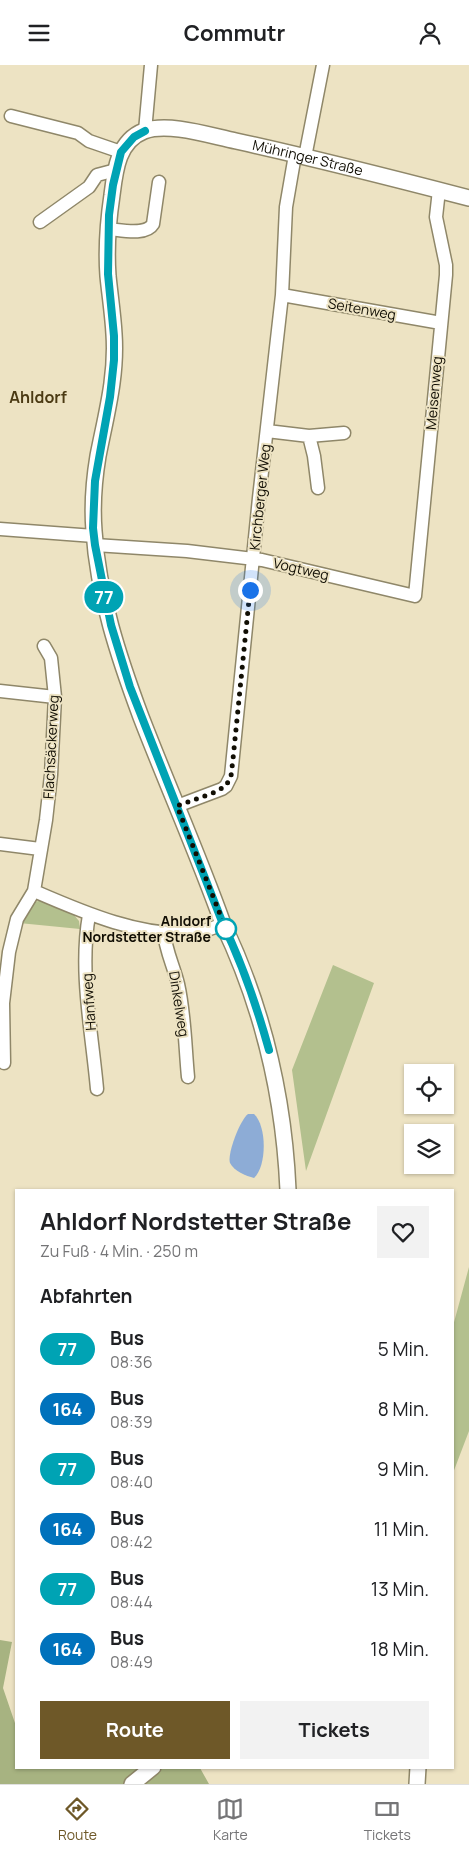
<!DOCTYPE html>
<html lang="de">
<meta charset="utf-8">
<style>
body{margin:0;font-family:Manrope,sans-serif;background:#f2f2f2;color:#202124;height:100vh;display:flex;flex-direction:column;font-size:19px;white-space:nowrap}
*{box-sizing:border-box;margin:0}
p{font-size:16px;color:#757577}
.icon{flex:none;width:28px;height:28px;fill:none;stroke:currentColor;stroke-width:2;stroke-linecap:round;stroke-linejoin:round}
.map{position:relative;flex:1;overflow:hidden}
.sheet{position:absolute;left:15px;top:1124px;width:439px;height:580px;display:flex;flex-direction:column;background:#fff;border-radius:0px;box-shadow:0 1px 4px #0004}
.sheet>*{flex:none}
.badge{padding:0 10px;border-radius:16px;font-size:18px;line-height:32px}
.buttons{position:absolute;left:404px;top:999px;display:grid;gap:10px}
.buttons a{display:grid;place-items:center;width:50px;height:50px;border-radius:0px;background:#fff;box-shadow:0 1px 4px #0004;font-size:25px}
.you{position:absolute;width:25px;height:25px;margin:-12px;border:4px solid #fff;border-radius:50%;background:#1a73e8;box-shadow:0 0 0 8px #1a73e833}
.map>.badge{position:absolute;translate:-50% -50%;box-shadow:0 0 0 2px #fff}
h2{padding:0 25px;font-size:19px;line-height:45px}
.round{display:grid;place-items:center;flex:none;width:52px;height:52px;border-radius:0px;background:#f2f2f2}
.overview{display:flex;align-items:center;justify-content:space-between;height:85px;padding:0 25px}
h1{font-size:24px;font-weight:700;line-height:38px}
.button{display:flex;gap:10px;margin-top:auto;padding:10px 25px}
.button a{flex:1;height:58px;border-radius:0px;background:#6e5828;color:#fff;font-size:20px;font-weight:700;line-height:58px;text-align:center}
.button a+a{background:#f2f2f2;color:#202124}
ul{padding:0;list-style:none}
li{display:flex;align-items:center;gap:15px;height:60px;padding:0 25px}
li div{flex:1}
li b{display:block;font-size:19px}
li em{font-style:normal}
li .badge{min-width:55px;font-weight:700;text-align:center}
header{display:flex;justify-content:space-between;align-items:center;height:65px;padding:0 25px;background:#fff;font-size:22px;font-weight:700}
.dock{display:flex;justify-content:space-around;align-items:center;height:70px;border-top:1px solid #e0e0e0;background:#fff;font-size:14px;color:#757577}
.dock a{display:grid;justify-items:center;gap:2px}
.dock .active{color:#6e5828}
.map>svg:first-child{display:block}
.green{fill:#b3c08e}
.forest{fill:#a7b381}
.water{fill:#8dacd6}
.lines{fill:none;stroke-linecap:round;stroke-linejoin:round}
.minor-casing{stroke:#8f8769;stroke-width:15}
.tertiary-casing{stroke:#8f8769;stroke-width:18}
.minor{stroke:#fff;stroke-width:12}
.tertiary{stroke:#fff;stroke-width:15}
.line-casing{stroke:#fff;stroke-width:11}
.line{stroke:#00a3b4;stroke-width:8}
.walk{stroke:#110e04;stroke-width:5;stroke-dasharray:0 9}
.stop-dot{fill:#fff;stroke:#00a3b4;stroke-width:2.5}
.labels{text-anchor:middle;stroke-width:4;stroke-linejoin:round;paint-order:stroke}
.street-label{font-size:14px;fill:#110e04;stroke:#ede3c3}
.stop-label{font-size:14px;font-weight:bold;fill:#110e04;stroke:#ede3c3;text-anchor:end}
.quarter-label{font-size:16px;font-weight:bold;fill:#4b3a13;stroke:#ede3c3}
</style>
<header><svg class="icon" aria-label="menu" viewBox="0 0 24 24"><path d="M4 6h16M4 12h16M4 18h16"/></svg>Commutr<svg class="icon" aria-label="person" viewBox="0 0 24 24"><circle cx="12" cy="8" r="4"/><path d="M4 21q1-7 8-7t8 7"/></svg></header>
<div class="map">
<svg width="469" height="1719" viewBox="0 0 469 1719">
<rect width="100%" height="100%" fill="#ede3c3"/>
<path class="green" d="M43,835L74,850L79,856L80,864L19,858L34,837Z
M333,900L374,918L306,1106L292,1005Z
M469,1202V1366L453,1408V1261Z"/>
<path class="forest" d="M0,1575L12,1577L3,1623L16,1661V1702L200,1703L209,1719H0Z"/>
<path class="water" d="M248,1049H254C267,1061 267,1101 254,1113C246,1111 234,1106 230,1098C227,1089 240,1055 248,1049Z"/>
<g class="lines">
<g class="minor-casing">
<path id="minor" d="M11,51L78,68L89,76L121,87
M145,66L151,0
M305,92L323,0
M40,157L89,122L97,110L116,105
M108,164C121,165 146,171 153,159L159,117
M282,230L441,258
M267,366L309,371L344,368
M309,371L314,391L318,423
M0,464L94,471
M95,480L187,486L262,495L415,531L446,210V200L436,152L439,125
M0,626L55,632
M177,741L222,724L226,721L231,711L259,433L282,230L286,142L295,90
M0,779L40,784
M34,826C80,846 146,875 198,867C207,866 215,862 223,859
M89,850C79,907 92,967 97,1024
M164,867C165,884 174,902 178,919C185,950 185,981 188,1012
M4,998L3,938L9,887L17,854L34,826L46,755L51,710L55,632L51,593L44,581"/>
</g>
<g class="tertiary-casing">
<g id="tertiary">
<path id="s1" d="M288,1125C284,1033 263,943 223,859C198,789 168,722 141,652C119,593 98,530 94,466C92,441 94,415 98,391C106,350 117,311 114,269C113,250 110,231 108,211C106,184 108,157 112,130C115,105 118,76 144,66C169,57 211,71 236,76C314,93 392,113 469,133"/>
<path d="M132,1719L153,1702"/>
<path d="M417,1719L418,1702"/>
</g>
</g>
<use href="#minor" class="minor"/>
<use href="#tertiary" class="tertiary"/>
</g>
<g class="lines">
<g class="line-casing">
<path id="line" d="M145,66L134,72L121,87L113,120L109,150L108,209L114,271V295L110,332L95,416L93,463L95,480L111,560L130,622L223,859C243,900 257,942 269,985"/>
</g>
<use href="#line" class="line"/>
<path class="walk" d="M226,864L177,741L213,728L226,721L231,711L233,694L250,525"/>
</g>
<circle class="stop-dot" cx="226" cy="864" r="10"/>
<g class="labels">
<g class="street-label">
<text dy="5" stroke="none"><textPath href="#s1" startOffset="1272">Mühringer Straße</textPath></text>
<text transform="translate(362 244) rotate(10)" y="5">Seitenweg</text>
<text transform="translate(434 328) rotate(-85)" y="5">Meisenweg</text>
<text transform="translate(260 432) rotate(-84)" y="5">Kirchberger Weg</text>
<text transform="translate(301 504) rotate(13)" y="5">Vogtweg</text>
<text transform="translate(51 682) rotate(-87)" y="5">Flachsäckerweg</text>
<text transform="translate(89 937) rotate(-94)" y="5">Hanfweg</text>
<text transform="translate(179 939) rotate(81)" y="5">Dinkelweg</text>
</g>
<g class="stop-label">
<text x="211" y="861">Ahldorf<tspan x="211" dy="16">Nordstetter Straße</tspan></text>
</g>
<g class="quarter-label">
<text x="38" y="338">Ahldorf</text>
</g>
</g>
</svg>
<div class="buttons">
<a><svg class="icon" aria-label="locate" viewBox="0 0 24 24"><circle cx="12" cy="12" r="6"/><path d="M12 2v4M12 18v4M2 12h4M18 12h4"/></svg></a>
<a><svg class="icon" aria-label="layers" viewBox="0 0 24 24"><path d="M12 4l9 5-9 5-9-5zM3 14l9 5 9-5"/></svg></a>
</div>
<div class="you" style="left:250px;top:525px"></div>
<b class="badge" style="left:104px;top:532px;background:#00a3b4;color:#fff">77</b>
<section class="sheet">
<div class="overview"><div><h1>Ahldorf Nordstetter Straße</h1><p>Zu Fuß · 4 Min. · 250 m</p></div><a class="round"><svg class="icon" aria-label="heart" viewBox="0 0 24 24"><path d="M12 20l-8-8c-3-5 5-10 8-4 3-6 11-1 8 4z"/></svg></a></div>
<h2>Abfahrten</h2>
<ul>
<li><span class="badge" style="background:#00a3b4;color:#fff">77</span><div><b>Bus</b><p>08:36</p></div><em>5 Min.</em></li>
<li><span class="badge" style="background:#0072bc;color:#fff">164</span><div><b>Bus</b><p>08:39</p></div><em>8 Min.</em></li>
<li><span class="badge" style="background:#00a3b4;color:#fff">77</span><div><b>Bus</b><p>08:40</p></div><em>9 Min.</em></li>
<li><span class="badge" style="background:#0072bc;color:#fff">164</span><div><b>Bus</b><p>08:42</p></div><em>11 Min.</em></li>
<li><span class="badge" style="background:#00a3b4;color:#fff">77</span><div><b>Bus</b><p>08:44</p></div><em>13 Min.</em></li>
<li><span class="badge" style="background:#0072bc;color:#fff">164</span><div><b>Bus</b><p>08:49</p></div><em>18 Min.</em></li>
</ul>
<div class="button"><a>Route</a><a>Tickets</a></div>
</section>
</div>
<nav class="dock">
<a class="active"><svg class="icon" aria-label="directions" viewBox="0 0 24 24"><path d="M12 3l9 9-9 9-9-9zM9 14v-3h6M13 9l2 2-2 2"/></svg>Route</a>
<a><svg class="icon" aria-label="map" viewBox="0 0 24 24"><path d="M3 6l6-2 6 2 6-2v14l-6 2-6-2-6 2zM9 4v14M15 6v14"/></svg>Karte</a>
<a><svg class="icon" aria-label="tickets" viewBox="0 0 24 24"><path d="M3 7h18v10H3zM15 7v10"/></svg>Tickets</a>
</nav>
